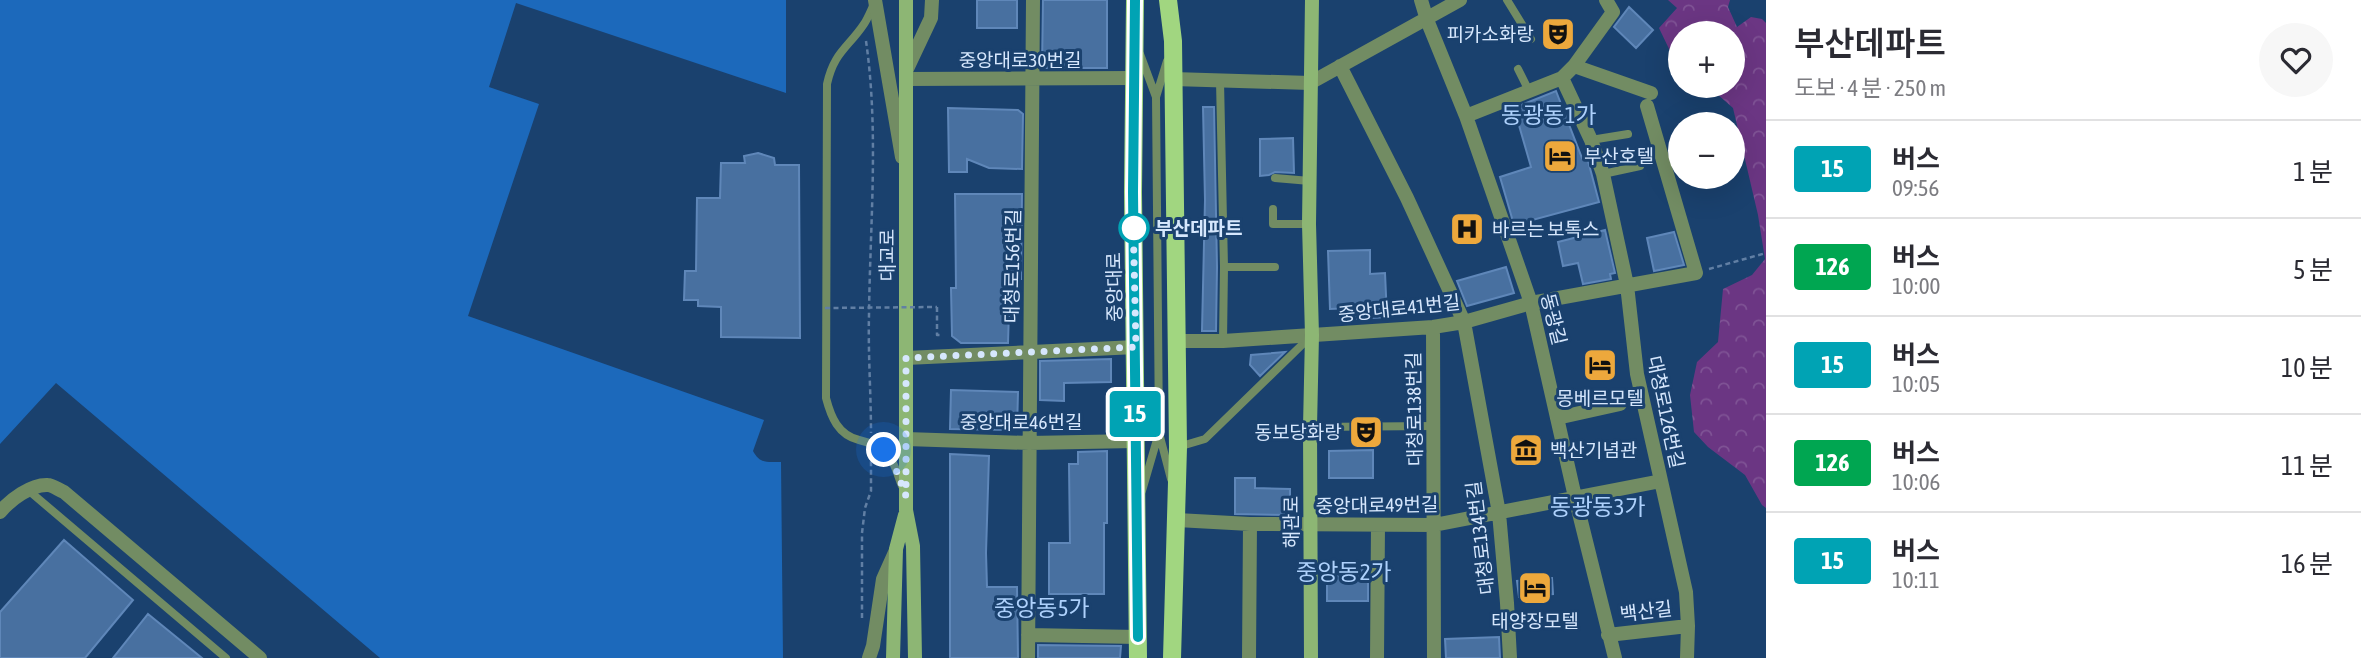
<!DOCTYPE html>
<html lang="ko">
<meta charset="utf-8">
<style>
body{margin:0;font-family:"Asap Condensed","Noto Sans KR",sans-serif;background:#f7f7f7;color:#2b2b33;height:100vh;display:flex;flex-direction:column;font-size:26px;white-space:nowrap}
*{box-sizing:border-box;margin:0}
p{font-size:23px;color:#7c7c81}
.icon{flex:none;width:38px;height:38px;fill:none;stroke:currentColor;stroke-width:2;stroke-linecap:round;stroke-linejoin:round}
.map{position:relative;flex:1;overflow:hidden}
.panel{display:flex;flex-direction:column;background:#fff;width:595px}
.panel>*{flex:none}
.badge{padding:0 14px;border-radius:5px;font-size:24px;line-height:46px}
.tools{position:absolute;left:1668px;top:21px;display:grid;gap:14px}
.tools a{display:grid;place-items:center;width:77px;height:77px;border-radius:50%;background:#fff;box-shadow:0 7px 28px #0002;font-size:35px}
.you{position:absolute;width:35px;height:35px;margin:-18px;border:5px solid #fff;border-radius:50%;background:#1a73e8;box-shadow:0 0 0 10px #1a73e833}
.map>.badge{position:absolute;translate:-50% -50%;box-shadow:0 0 0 4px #fff}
.round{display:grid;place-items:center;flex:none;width:74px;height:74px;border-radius:37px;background:#f7f7f7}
.summary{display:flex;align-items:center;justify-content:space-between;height:119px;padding:0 28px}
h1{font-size:33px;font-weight:600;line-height:52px}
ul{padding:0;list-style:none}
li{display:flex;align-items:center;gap:21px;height:98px;padding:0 28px;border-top:2px solid #e1e1e2}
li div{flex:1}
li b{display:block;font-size:26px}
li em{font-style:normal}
li .badge{min-width:77px;font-weight:700;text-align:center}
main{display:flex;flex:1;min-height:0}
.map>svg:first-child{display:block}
.forest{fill:url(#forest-crowns)}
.water{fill:#1c69bb}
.building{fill:#4870a0;stroke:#5f87b9;stroke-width:2}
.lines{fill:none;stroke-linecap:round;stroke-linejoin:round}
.path{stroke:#617fa4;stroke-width:2.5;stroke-dasharray:5 3.5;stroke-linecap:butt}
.service{stroke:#728c63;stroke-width:8}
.minor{stroke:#728c63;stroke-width:14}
.tertiary{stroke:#728c63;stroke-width:14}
.secondary{stroke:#8db674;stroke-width:14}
.primary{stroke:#a1d680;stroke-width:18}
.path-bridge{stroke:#617fa4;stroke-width:2.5;stroke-dasharray:5 3.5;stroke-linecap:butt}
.line-casing{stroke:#fff;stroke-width:16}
.line{stroke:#00a3b4;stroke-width:10}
.walk{stroke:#d6e7fd;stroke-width:7;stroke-dasharray:0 12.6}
.stop-dot{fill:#fff;stroke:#00a3b4;stroke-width:3.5}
.labels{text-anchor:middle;stroke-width:6;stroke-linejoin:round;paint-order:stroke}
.poi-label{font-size:19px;fill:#d6e7fd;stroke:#1a416e;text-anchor:start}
.street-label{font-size:19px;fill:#d6e7fd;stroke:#1a416e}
.stop-label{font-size:19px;font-weight:bold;fill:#d6e7fd;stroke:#1a416e;text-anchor:start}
.quarter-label{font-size:23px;fill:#aed1fc;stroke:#1a416e}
</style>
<main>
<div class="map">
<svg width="1766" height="658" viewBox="0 0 1766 658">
<defs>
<pattern id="forest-crowns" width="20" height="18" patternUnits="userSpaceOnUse" patternTransform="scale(1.75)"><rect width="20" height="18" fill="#6b3683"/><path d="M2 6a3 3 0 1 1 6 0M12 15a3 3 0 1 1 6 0" fill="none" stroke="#7f5395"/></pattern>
</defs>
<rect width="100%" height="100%" fill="#1a416e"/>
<path class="forest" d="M1668,0H1730L1728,7L1737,27L1751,17L1762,19L1766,23V508L1762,505L1745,475L1708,447L1694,432L1690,395L1697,362L1718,342L1723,289L1752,275L1765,259L1758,215L1733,108L1708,86H1732V33H1680V61L1671,53L1659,28L1677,8Z"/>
<path class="water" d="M0,0H786V93L516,3L489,87L539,104L468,316L764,420L753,451C760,464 767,462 781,462L783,658H380L56,383L0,444Z"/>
<path class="building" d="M977,0H1017V28H977Z
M1043,0H1107V68H1042Z
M1629,7L1653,30L1636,48L1614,27Z
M1556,91L1582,158L1587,157L1599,202L1514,225L1500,177L1531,167L1514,108Z
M1203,107H1214L1217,267L1216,331H1202L1205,200Z
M948,108L1018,110L1023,114L1022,169L989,168L967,159V172H949Z
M1293,138L1294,173L1275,172L1269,175L1260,176V139Z
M758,153L774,158L775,165H799L800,338L721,337V307L698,306V300H684L685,271H696L697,198H720L721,163H745L744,156Z
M955,194H1022L1021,279H1010L1008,343H961L952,336L951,288H956Z
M1605,230L1615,273L1610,274L1611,279L1583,284L1578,263L1563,266L1558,242Z
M1674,232L1684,265L1654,271L1647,238Z
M1370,250V274L1385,273L1387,317L1353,319L1352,308L1330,309L1328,251Z
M1506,267L1514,293L1467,306L1457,281Z
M1285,352L1260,376L1250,365L1251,355Z
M1111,359V382L1064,383V401L1040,400V361Z
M951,390L1018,392L1017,430L950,429Z
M1373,450V478H1329V451Z
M1107,451V523H1104V594H1049V543H1070L1069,464H1078V452Z
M950,454L989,456L986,553L987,587H1017L1018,658H950Z
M1235,478H1255V488L1290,489V515L1235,514Z
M64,540L133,600L85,658H0V612Z
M1327,569L1368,570V601H1327Z
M1552,578L1553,594L1519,597L1517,581Z
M148,614L202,658H113Z
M1499,637L1500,658H1446L1445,639Z
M1038,645L1121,646L1120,658H1038Z"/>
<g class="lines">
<path class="path" d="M866,41C879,131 870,224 869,315C868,354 871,394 871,433
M1709,269L1766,253
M937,307V335H942
M862,618V533L865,508L871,491V454"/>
<path class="service" d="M1507,0L1531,39
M874,4C871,10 868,18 864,24C848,48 834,52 827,84L826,398C831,417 838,435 859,440C867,442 878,445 884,451C894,459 897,474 902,486
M1140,54L1156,97
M1167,61L1156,97L1159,433L1171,479
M1518,69L1529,91
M1220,81L1224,267L1223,341
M1591,140L1628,134
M1603,174L1640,166
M1275,178L1310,181
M1273,209V224H1309
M1224,267H1275
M1310,427L1434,426
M1178,447L1205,439L1310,337
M28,490L226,658
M1142,491L1158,436"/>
<path class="minor" d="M1421,0L1427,20L1466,116L1531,303L1575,497L1615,658
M1606,0L1613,12L1574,66L1562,78L1591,140L1603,174L1627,285L1637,374L1686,592L1688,626L1687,658
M1340,66L1407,198L1464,322L1499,513L1507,603L1510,658
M1574,66L1651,93
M906,79L1134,78
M1173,79L1310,83L1460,0
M1466,116L1562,78
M1433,327L1434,658
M1178,341H1223L1433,327L1464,322L1531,303L1696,273L1647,106
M906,358L1136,347
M1557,418L1620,404
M906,439L1029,443L1135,441
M0,512C10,500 31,484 48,485C52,485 59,490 64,492L260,658
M1177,520L1250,524L1434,525L1661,481
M1028,635L1138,637
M1608,635L1688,626
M1028,658L1033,0
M1249,658L1250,524
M1377,658L1378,525"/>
<path class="tertiary" d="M875,0L902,157
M906,71L931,18L932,0
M869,658L873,646L883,579L896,550"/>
<path class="secondary" d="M906,0V510L913,546L915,658
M893,658L896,549L905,515
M1311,658L1310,427L1312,335L1309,224L1312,0"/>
<path class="primary" d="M1135,0L1133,192L1138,658
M1168,0L1173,41L1178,447L1172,658"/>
<path class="path-bridge" d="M825,308L937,307"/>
</g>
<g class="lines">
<g class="line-casing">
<path id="line" d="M1135,0L1133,192L1138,637"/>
</g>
<use href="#line" class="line"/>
<path class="walk" d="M884,450L893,462L906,496V358L1136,347L1133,218L1134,228"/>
</g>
<defs>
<g id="theatre-square" transform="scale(1.75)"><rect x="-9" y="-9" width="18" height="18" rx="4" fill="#eda83c" stroke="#1a416e"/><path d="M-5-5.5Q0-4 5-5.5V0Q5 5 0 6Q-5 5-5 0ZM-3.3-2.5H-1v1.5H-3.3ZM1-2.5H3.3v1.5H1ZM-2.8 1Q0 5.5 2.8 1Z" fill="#111"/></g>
<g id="hotel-square" transform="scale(1.75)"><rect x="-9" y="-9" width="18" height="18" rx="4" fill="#eda83c" stroke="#1a416e"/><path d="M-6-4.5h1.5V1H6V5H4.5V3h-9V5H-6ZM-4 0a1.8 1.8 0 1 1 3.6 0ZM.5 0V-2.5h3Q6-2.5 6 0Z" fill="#111"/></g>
<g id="hospital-square" transform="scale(1.75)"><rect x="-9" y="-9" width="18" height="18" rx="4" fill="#eda83c" stroke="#1a416e"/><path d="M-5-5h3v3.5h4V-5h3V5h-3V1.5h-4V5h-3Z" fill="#111"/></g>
<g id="museum-square" transform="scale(1.75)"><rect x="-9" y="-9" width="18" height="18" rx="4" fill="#eda83c" stroke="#1a416e"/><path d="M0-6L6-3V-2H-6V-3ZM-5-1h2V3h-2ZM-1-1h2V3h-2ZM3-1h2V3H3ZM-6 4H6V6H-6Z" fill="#111"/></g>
</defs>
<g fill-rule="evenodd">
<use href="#theatre-square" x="1558" y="34"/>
<use href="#hotel-square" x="1560" y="156"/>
<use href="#hospital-square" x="1467" y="229"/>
<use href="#hotel-square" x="1600" y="365"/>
<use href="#theatre-square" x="1366" y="432"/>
<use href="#museum-square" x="1526" y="450"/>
<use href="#hotel-square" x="1535" y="588"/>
</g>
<circle class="stop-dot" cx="1134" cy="228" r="14"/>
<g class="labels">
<g class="poi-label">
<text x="1534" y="41" text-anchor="end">피카소화랑</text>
<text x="1584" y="163">부산호텔</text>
<text x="1492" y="236">바르는 보톡스</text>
<text x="1600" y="405" text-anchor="middle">몽베르모텔</text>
<text x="1342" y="439" text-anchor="end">동보당화랑</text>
<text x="1550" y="457">백산기념관</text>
<text x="1535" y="628" text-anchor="middle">태양장모텔</text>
</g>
<g class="street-label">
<text x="1020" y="67">중앙대로30번길</text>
<text transform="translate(887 255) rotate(-90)" y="7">대교로</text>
<text transform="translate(1012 266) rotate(-89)" y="7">대청로156번길</text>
<text transform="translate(1114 287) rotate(-91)" y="7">중앙대로</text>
<text transform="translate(1399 308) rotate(-6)" y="7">중앙대로41번길</text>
<text transform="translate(1554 319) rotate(76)" y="7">동광길</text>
<text transform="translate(1414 409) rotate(-91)" y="7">대청로138번길</text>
<text transform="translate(1666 412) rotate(78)" y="7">대청로126번길</text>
<text x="1021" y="429">중앙대로46번길</text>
<text transform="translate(1377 505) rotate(-1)" y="7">중앙대로49번길</text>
<text transform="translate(1291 522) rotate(-90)" y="7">해관로</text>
<text transform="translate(1480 538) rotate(-97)" y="7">대청로134번길</text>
<text transform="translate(1646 611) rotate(-7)" y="7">백산길</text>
</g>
<g class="stop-label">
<text x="1155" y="235">부산데파트</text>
</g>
<g class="quarter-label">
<text x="1549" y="123">동광동1가</text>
<text x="1598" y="515">동광동3가</text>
<text x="1344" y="580">중앙동2가</text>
<text x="1042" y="616">중앙동5가</text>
</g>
</g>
</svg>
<div class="tools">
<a>+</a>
<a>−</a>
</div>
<div class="you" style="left:884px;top:450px"></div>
<b class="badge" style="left:1135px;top:414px;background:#00a3b4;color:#fff">15</b>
</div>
<section class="panel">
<div class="summary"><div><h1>부산데파트</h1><p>도보 · 4 분 · 250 m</p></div><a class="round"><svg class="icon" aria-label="heart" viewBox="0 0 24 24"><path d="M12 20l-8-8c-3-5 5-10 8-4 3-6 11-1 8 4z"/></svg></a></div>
<ul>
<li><span class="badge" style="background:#00a3b4;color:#fff">15</span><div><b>버스</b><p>09:56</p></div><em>1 분</em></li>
<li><span class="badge" style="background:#00a651;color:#fff">126</span><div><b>버스</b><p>10:00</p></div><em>5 분</em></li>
<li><span class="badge" style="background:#00a3b4;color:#fff">15</span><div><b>버스</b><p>10:05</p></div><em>10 분</em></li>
<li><span class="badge" style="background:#00a651;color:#fff">126</span><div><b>버스</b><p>10:06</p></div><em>11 분</em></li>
<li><span class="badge" style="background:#00a3b4;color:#fff">15</span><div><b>버스</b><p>10:11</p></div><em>16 분</em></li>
</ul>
</section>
</main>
